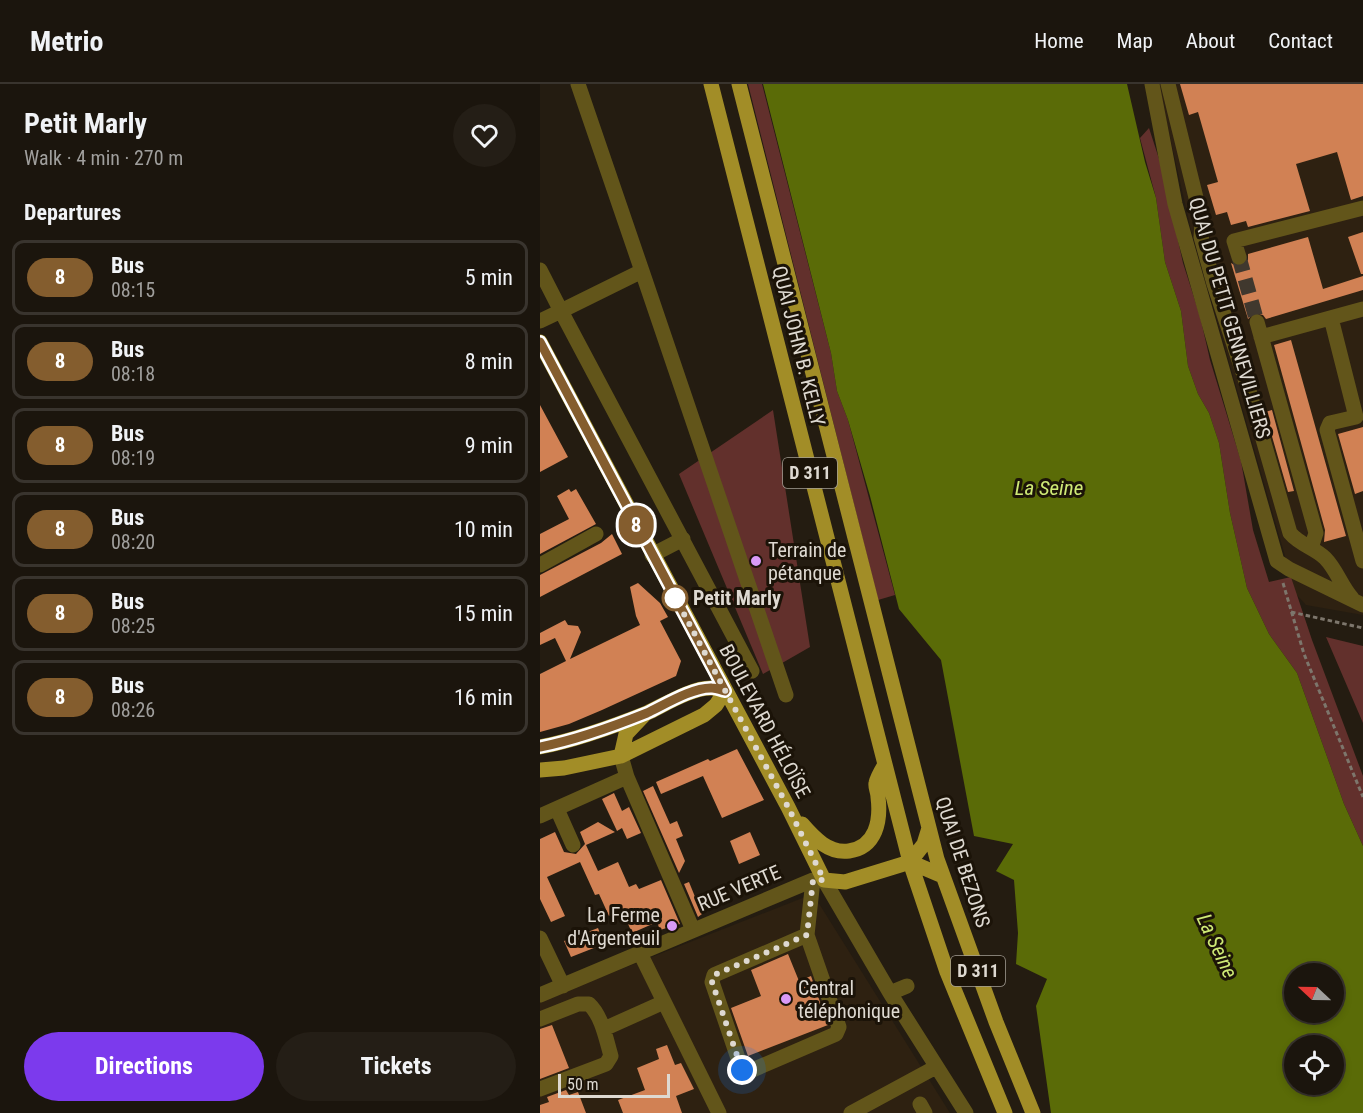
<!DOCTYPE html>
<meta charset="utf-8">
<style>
body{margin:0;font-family:"Roboto Condensed",sans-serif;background:#241e16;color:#f1f3f6;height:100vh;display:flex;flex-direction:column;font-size:22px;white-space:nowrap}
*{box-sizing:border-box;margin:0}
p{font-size:20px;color:#a09f9d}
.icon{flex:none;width:33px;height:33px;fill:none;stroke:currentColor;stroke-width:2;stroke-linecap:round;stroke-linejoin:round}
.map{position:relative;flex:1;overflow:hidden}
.drawer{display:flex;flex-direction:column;background:#1b150d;width:540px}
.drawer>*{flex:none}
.badge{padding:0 12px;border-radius:20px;font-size:21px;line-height:39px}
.needle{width:39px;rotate:292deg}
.buttons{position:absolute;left:744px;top:879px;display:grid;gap:12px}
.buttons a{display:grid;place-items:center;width:60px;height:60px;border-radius:50%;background:#1b150d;box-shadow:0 3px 9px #0003,0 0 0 2px #39342e;font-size:30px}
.scale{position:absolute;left:18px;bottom:15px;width:112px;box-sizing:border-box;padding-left:6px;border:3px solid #ded9d1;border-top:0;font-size:16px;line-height:21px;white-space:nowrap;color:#ded9d1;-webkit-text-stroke:4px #1b1308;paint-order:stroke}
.you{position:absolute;width:30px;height:30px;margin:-15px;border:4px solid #fff;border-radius:50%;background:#1a73e8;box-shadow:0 0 0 9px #1a73e833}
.map>.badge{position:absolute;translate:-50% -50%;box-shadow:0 0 0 3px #fff}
h2{padding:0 24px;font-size:22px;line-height:54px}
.round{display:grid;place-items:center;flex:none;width:63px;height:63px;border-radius:32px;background:#241e16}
.summary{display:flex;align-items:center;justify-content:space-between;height:102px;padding:0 24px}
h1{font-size:28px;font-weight:700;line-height:45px}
.button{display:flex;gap:12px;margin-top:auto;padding:12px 24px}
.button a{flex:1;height:69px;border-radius:36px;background:#7c3aed;color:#fff;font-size:24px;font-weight:700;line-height:69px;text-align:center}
.button a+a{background:#241e16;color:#f1f3f6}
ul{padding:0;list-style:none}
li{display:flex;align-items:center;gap:18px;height:75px;margin:0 12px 9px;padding:0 12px;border:3px solid #39342e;border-radius:12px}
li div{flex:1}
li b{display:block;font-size:22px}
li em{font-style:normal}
li .badge{min-width:66px;font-weight:700;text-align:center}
header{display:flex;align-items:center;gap:36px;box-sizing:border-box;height:84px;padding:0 30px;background:#1b150d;border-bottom:2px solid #39342e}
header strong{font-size:28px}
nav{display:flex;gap:33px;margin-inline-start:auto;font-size:21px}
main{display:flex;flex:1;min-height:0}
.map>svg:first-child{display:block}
.built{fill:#2e2111}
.green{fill:#62302c}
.water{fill:#5a6b07;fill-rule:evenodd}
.building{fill:#d18154}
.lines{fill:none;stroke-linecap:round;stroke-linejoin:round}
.minor-tunnel{stroke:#40382e;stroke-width:15;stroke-dasharray:15 8;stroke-linecap:butt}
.path{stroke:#7d766c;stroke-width:3;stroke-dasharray:4.5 3;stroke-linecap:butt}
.minor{stroke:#62551a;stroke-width:15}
.major{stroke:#a28d27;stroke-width:15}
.line-casing{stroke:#fff;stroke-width:14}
.line{stroke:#845d2e;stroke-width:9}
.walk{stroke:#ded9d1;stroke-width:6;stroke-dasharray:0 10.8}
.poi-dot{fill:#d99af7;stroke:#1b1308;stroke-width:2}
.stop-dot{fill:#fff;stroke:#845d2e;stroke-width:3}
.labels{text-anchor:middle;stroke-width:6;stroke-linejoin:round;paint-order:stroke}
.shield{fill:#1b1308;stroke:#a49e95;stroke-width:1.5}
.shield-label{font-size:18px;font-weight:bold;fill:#ded9d1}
.street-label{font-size:20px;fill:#ded9d1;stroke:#1b1308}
.poi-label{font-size:20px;fill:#ded9d1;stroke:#1b1308;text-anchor:start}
.stop-label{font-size:20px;font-weight:bold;fill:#ded9d1;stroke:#1b1308;text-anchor:start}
.water-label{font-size:21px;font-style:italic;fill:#cfea76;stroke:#1b1308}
</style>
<header>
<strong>Metrio</strong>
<nav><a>Home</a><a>Map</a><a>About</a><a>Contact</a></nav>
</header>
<main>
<section class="drawer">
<div class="summary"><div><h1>Petit Marly</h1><p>Walk · 4 min · 270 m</p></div><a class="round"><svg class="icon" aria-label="heart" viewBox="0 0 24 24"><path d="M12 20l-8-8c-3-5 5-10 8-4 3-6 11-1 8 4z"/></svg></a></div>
<h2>Departures</h2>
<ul>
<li><span class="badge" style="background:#845d2e;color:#fff">8</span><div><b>Bus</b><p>08:15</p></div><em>5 min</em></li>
<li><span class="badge" style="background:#845d2e;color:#fff">8</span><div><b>Bus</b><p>08:18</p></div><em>8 min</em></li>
<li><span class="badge" style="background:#845d2e;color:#fff">8</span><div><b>Bus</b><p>08:19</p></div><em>9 min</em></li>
<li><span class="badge" style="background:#845d2e;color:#fff">8</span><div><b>Bus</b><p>08:20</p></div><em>10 min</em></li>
<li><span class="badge" style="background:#845d2e;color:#fff">8</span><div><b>Bus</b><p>08:25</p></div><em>15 min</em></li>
<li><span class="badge" style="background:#845d2e;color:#fff">8</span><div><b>Bus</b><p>08:26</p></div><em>16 min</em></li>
</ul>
<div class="button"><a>Directions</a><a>Tickets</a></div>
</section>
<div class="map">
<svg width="823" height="1029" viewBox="0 0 823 1029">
<rect width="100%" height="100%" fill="#241c11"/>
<path class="built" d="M618,0H823V531L766,521L756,510L651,146Z
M265,813L278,818L410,1029H0V917Z"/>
<path class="green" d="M208,0H222L291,269L297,307L308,336L355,511L338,516Z
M609,44L622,84L643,179L660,232L670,276L701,377L713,446L729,498L751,493L772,556L823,692V762L804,720L757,589L729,550L707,504L690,429L679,359L669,329L658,310L648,282L641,227L625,178L616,114L600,54Z
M233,326L270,563L223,590L139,390Z
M786,553L823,562V639Z"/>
<path class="water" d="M223,0H587L605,78L616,114L625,178L641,227L648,282L658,310L669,329L679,359L690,429L707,504L729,550L757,589L804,720L823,762V1029H511L496,922L507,895L476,880L478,849L474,796L456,787L473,760L434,752L401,576L359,525L330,412L308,336L297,307L291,269ZM754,890H794V928H754ZM754,962H794V1000H754Z"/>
<path class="building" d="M640,0H823V112L811,116L797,68L756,80L770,127L708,143L706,137L691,141L687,128L676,131L667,101L678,98L658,28L649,31Z
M823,148V190H821L808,153Z
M768,153L783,205L823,192V206L726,235L723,231L715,229L708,235L691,179L696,182H702L708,176V170Z
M751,256L806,452L784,458L785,446L734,261Z
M0,321L28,373L0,388Z
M732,326L754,407L748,408L725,328Z
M823,343V407L815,410L798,350Z
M29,405L31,408L36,405L56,440L0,470V450L29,435L17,412Z
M72,450L82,470L0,513V491L61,459Z
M98,499L120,519L128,533L120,537L141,577L136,592L62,626L29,640L0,648V590L26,577L15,554L0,561V549L25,536L28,541L38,542L41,548L30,575L100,541L96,532L90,503Z
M197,665L224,716L182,734L163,692L121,710L116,698L168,675L170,677Z
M113,702L130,740L137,737L143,752L136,755L145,777L139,789L103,707Z
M74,709L82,727L89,723L101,749L87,755L82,744L77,747L62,715Z
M58,738L75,748L46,761L58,787L78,778L89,803L96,800L99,805L121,796L140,840L120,846L117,838L92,849L82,826L69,832L59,810L55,811L40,778L7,793L25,832L11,838L0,815V755L15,748L24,768L36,770L45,760L40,748Z
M210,748L220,771L199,780L190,757Z
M149,798L162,830L158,833L144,800Z
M58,844L64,860L31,873L24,857Z
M248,870L259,897L271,892L288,941L208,972L191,924L221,912L211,886Z
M12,941L29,984L0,995V945Z
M127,961L135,981L141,979L154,1005L136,1012L142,1029H83L78,1016L105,1006L97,984L119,975L116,965Z
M26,1006L29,1011L38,1008L46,1029H0V1021L9,1018L7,1013Z"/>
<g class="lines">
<path class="minor-tunnel" d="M699,173L717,238"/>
<path class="path" d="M743,499L764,570L823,713
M751,528L823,544"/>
<path class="minor" d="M612,0L635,120L737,477L749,485L823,521
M628,0L662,138L661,153L674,200L710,310L750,449C760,461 775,464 785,474C797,486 801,502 812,514
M699,173L694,157L823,124
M0,186L21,227L102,187L38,0
M102,187L246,611
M791,234L816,333L790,339L787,346L823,477
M0,237L21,227L212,587
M717,238L776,449L771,464
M721,253L823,225
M112,471L143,455
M0,481L56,450
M81,672L87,693L153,846
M17,725L33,761
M0,732L87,693
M267,851L174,891L172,898L202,986L210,987L296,950L299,943L267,851L273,796
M0,854L23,902
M100,869L179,1029
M350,909L367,902
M0,911L261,801L273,796H284L350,909L426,1029
M0,935L38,920H49C62,932 66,955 71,972L66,980L0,1005
M64,945L124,918
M380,1020L385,1029
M311,1029L396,983"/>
<path class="major" d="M171,0L370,778L407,888L465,1029
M199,0L397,775L456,938L493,1029
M0,258L248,723L284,796L305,798L370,778L384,760L389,744
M0,663C36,656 72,643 107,629C124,621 153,603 172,604C176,604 181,606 185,607
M81,672L86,650L104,631
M0,686L24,684L81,672L164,631L176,621L185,607
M262,740C274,754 289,770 309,767C336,763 341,737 338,713C338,708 335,703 336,699C337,694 341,687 344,682
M370,778L403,792"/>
</g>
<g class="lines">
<g class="line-casing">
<path id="line" d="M0,258L185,607C181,606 176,604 172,604C153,603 124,621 107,629C72,643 36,656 0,663"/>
</g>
<use href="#line" class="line"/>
<path class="walk" d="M135,514L132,508L248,723L284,796H273L267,851L174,891L172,898L202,986"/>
</g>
<g class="poi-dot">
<circle cx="216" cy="477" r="6"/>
<circle cx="132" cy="842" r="6"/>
<circle cx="246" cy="915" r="6"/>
</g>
<circle class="stop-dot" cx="135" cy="514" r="12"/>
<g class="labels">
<g class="shield">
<rect x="243" y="374" width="54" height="30" rx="4.5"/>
<rect x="411" y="872" width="54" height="30" rx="4.5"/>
</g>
<g class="shield-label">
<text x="270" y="395">D 311</text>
<text x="438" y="893">D 311</text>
</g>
<g class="street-label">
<text transform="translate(690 234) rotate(74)" y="7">QUAI DU PETIT GENNEVILLIERS</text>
<text transform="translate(259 262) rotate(76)" y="7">QUAI JOHN B. KELLY</text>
<text transform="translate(225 637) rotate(62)" y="7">BOULEVARD HÉLOÏSE</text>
<text transform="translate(423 778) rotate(72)" y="7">QUAI DE BEZONS</text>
<text transform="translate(199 804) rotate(-23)" y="7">RUE VERTE</text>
</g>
<g class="poi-label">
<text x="228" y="473">Terrain de<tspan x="228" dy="23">pétanque</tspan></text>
<text x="120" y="838" text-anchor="end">La Ferme<tspan x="120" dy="23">d'Argenteuil</tspan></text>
<text x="258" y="911">Central<tspan x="258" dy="23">téléphonique</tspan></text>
</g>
<g class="stop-label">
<text x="153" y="521">Petit Marly</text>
</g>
<g class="water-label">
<text x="509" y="411">La Seine</text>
<text transform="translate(677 862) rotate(65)" y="7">La Seine</text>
</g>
</g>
</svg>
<div class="buttons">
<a><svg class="needle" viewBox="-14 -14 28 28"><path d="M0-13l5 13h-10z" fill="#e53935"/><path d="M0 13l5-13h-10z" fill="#a09f9d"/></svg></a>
<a><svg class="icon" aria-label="locate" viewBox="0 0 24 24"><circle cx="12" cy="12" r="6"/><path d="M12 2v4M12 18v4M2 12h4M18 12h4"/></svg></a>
</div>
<div class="scale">50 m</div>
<div class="you" style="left:202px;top:986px"></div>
<b class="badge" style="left:96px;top:441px;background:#845d2e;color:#fff">8</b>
</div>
</main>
